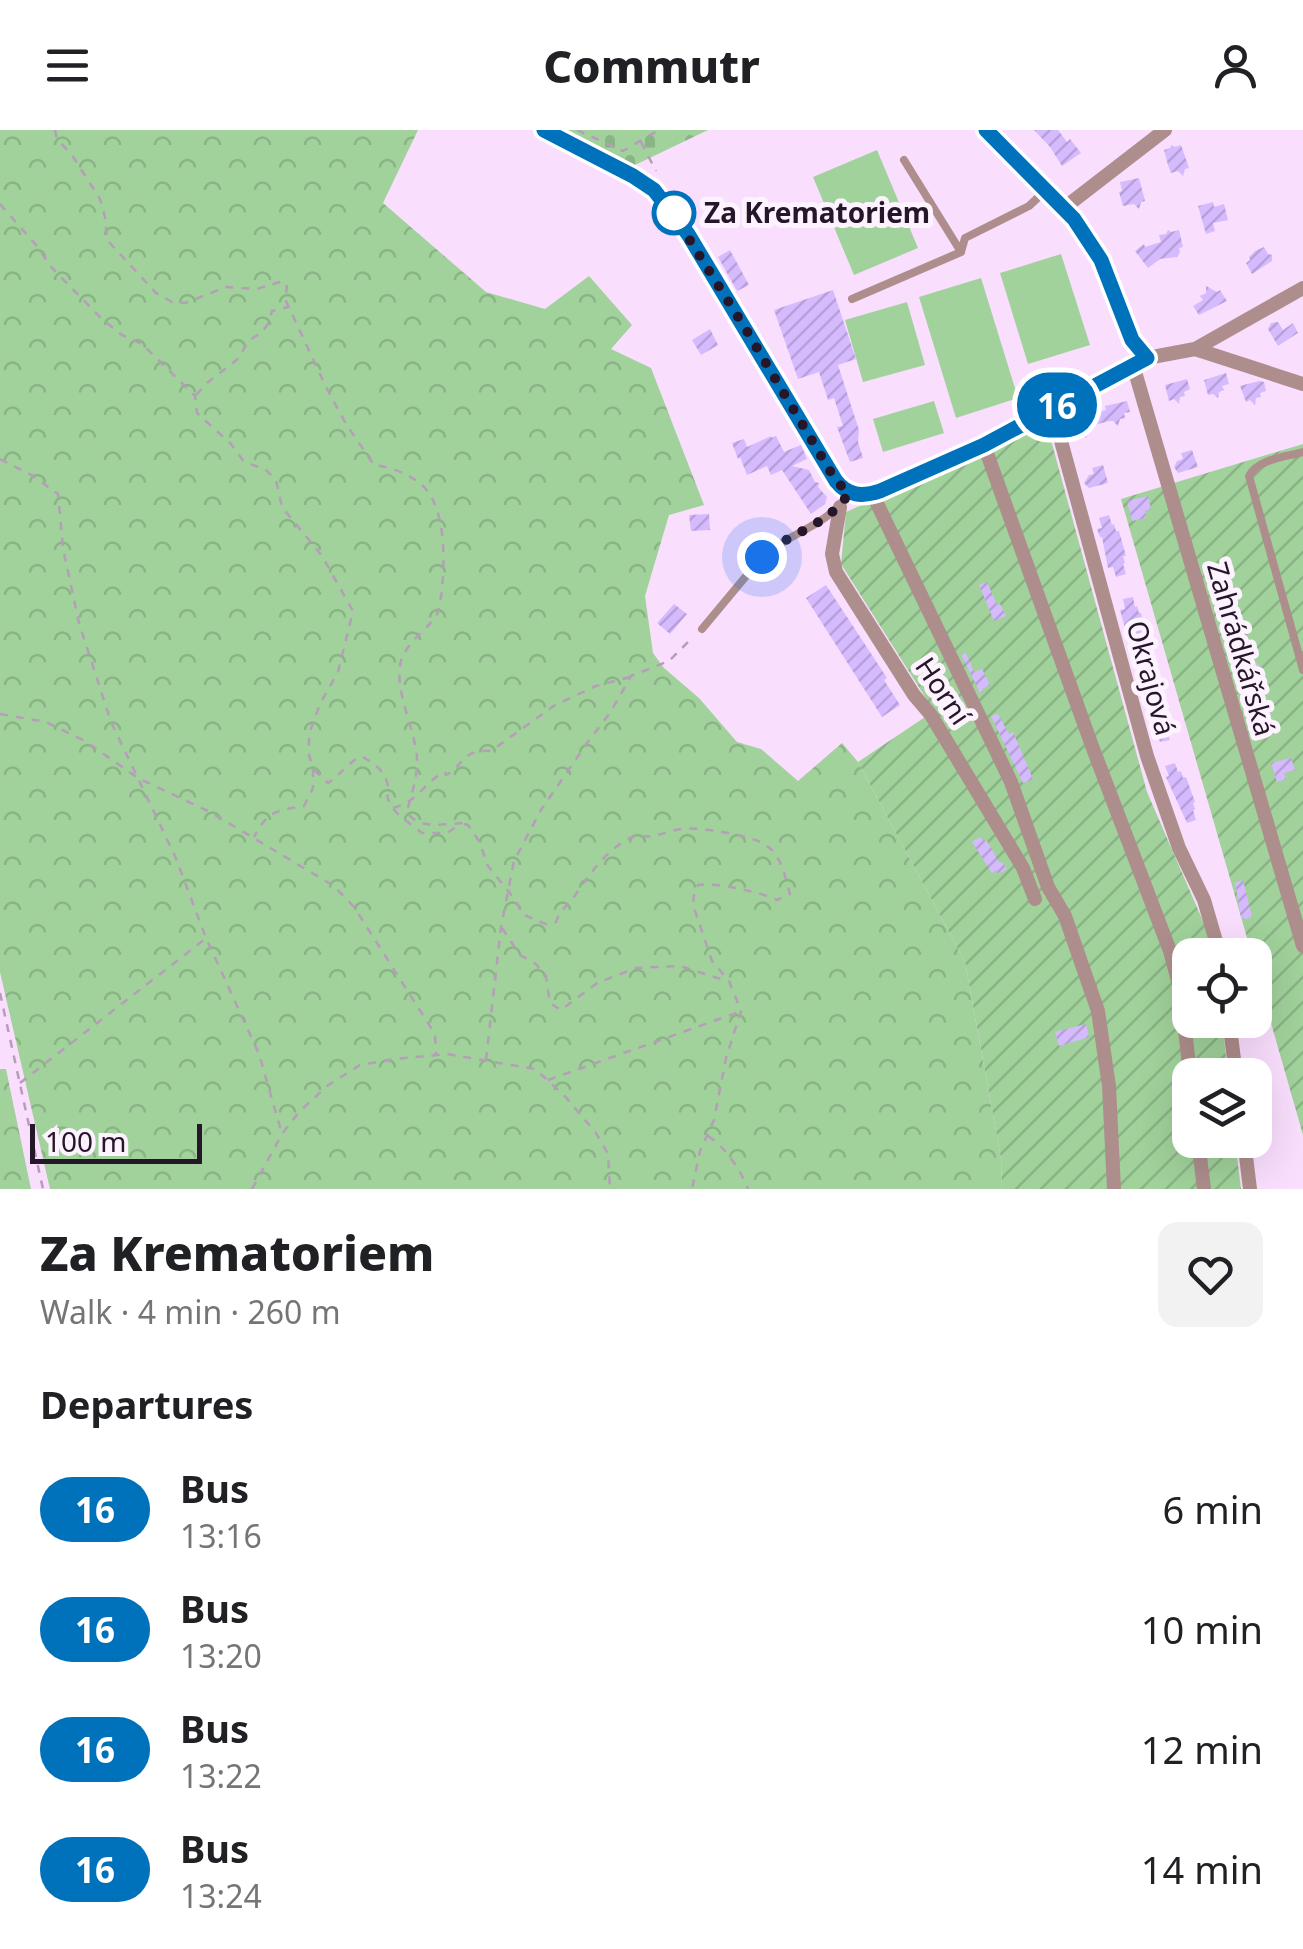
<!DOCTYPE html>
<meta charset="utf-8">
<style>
body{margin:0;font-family:"Noto Sans",sans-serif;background:#f2f2f2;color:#202124;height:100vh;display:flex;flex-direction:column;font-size:38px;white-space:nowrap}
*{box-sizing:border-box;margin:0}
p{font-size:32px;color:#757577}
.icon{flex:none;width:55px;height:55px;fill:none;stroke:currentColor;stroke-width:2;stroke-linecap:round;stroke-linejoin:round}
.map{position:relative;height:1059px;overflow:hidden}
.side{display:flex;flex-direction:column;background:#fff;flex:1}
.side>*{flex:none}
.badge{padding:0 20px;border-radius:32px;font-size:35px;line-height:65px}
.controls{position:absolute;left:1172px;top:808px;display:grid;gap:20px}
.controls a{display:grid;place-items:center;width:100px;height:100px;border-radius:20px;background:#fff;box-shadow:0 10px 40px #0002;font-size:50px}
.scale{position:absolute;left:30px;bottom:25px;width:172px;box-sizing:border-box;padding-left:10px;border:5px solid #261629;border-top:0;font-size:28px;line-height:35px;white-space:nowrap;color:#261629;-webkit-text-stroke:8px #fcf3fe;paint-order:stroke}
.you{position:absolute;width:50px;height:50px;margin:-25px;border:8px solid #fff;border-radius:50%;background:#1a73e8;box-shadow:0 0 0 15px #1a73e833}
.map>.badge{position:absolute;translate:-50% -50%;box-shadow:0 0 0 5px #fff}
h2{padding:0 40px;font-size:38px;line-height:90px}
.round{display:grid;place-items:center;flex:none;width:105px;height:105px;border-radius:20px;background:#f2f2f2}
.overview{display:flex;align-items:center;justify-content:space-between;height:170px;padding:0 40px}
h1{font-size:48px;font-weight:800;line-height:75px}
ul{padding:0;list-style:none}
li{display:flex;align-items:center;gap:30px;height:120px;padding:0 40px}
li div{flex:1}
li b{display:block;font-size:38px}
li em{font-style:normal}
li .badge{min-width:110px;font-weight:700;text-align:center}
header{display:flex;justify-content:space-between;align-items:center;height:130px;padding:0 40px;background:#fff;font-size:45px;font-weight:800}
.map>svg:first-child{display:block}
.forest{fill:url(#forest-crowns)}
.cemetery{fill:url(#cemetery-stones)}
.garden{fill:url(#garden-furrows)}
.pitch{fill:#a1d29b}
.building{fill:url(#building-hatch)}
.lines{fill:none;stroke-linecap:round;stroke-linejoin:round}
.path{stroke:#b69db9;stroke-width:2.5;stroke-dasharray:8 8;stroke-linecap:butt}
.service{stroke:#ae8e8c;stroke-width:8}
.minor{stroke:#ae8e8c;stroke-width:14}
.line-casing{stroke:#fff;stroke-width:22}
.line{stroke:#0072bc;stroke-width:15}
.walk{stroke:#261629;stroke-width:10;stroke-dasharray:0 18}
.stop-dot{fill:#fff;stroke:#0072bc;stroke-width:5}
.labels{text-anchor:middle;stroke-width:10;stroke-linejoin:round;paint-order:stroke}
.stop-label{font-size:28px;font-weight:bold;fill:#261629;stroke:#fcf3fe;text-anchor:start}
.street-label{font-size:28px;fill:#261629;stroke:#fcf3fe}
</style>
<header><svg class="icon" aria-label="menu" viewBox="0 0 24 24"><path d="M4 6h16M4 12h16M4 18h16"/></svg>Commutr<svg class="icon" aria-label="person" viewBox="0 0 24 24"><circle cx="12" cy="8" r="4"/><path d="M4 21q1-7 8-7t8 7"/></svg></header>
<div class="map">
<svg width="1303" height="1059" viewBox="0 0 1303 1059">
<defs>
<pattern id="forest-crowns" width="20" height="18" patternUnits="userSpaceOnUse" patternTransform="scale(2.5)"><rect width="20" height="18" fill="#a1d29b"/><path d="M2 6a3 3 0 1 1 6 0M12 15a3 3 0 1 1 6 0" fill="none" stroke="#8ab486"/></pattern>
<pattern id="cemetery-stones" width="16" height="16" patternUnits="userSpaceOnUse" patternTransform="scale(2.5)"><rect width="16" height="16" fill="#a1d29b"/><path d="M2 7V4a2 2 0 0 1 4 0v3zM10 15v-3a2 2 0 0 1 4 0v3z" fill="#8ab486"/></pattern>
<pattern id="garden-furrows" width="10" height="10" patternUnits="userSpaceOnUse" patternTransform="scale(2.5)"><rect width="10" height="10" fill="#a1d29b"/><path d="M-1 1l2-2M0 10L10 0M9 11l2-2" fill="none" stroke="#8ab486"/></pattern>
<pattern id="building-hatch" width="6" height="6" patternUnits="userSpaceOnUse" patternTransform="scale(2.5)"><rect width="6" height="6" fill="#d5bbfe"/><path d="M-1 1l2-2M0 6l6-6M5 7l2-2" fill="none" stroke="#b7a0da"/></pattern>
</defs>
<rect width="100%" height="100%" fill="#fadefe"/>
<path class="forest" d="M0,0H418L383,73L486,162L545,179L589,146L632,195L611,219L651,238L704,375L669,385L645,466L653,523L664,538L699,568L737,612L761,619L798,651L842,613L858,632L965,832L1002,1034L1001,1059H50L0,842Z
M0,939H6L31,1059H0Z"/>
<path class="cemetery" d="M555,0H708L633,36Z"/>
<path class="garden" d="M1043,296L1048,299L1147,662L1206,798L1212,825H1190V890H1222L1228,945H1190V1010H1235L1241,1059H1001L1002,1034L965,832L858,632L934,581L841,434L846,382L864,374L876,373L991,323Z
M1303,314V1005L1255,837V825H1252L1121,369Z"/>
<path class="pitch" d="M877,20L918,118L854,145L813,47Z
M1061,124L1090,215L1028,234L1000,143Z
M981,148L1018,268L956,288L919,167Z
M907,172L925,235L863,252L845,190Z
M934,271L944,303L883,322L873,289Z"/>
<path class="building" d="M1034,0H1058L1067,12L1070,9L1081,23L1062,36L1050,17Z
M1172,15L1175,17L1181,15L1189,38L1185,39L1183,46L1178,41L1171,43L1168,35L1164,20L1170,18Z
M1139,48L1145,71L1141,72L1139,79L1134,74L1123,76L1119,62L1122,61L1120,52Z
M1213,72L1214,77L1224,74L1228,90L1213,93L1215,101L1206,104L1198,76Z
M1168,100L1171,102L1179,100L1183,117L1179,118L1180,122L1177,127L1160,129L1148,138L1135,121L1144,114L1145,117L1161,112L1159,105L1166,104Z
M1264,117L1268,124L1272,125V131L1252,144L1246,133L1250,130L1249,127L1255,121Z
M730,120L749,155L737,161L718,127Z
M1206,156L1217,162L1220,160L1227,171L1199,185L1193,176L1203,170L1200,166L1206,163Z
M833,160L856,229L838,235L859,300L858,312L863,328L850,332L837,297L843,296L834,268L828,270L819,242L798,249L774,180Z
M1278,192L1283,200L1293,193L1298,203L1278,216L1268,199L1271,193Z
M710,199L718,215L701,225L692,210Z
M1226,243L1229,254L1222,256L1224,260L1219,262L1218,268L1213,264L1208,265L1204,250Z
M1187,249L1190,259L1184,262L1185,266L1180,267L1179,274L1174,269L1169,271L1165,255Z
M1259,251L1264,252L1266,261L1260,263L1261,267L1256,268L1255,275L1250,270L1246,272L1240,256Z
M1127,271L1130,282L1124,283L1125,288L1120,289L1118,296L1113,291H1109L1091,296L1092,300L1088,301L1086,308L1081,303L1076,305L1072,289L1106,280L1105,276Z
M771,306L772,308L776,306L784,322L801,315L807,329L792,336L809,340L815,352L819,353L818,357L827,367L825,374L811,384L782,340L771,345L767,336L747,345L740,327L738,329L732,313L744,309L747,317Z
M1192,320L1198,337L1178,343L1174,337L1177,331L1183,329L1181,323Z
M1103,335L1108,353L1089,358L1084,353L1089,345L1094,344L1092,338Z
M1148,366L1151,379L1145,381L1146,388L1132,391L1127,371Z
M709,384L710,400L691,401L689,385Z
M1109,385L1112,395L1114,394L1116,401H1119L1126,426H1123L1125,433L1123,434L1126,444L1116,447L1113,437L1108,438L1102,407H1100L1097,399L1102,398L1099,388Z
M1226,447L1227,452L1232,455L1234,464L1233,467L1224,469L1223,464L1216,466L1212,451Z
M987,452L997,475L1000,474L1006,486L994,491L979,455Z
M826,455L887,548L884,550L900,575L882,587L806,468Z
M1133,467L1135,477L1137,476L1139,483H1141L1147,508L1145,509L1146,516H1144L1146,526L1136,529L1134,519H1131L1120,480L1125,479L1123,469Z
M674,474L687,484L670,504L657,493Z
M966,523L974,542L982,539L990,555L982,559L983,562L980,563L961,524Z
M1258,533L1264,555L1246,560L1240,538Z
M1154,551L1156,561L1159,560L1161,567L1163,566L1170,592H1168L1170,599L1167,600L1170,610L1160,612L1157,603L1153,604L1146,572L1144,573L1142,565L1147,563L1144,554Z
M998,584L1009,604L1013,602L1033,649L1023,653L991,586Z
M1291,628L1295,640L1284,643L1286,649L1277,652L1271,633Z
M1175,633L1178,642L1181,641L1183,648L1186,647L1195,672L1193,673L1195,679L1193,680L1196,690L1187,693L1166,647L1169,646L1165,636Z
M980,707L982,710L987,711L999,732L1003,733L1007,739L998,744L996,740L992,743L972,712Z
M1243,750L1252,787L1246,789L1241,787L1235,753Z
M1086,894L1089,907L1059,916L1055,902Z"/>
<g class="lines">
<path class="path" d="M55,0L57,9L72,25L100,69L105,87L107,110L156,163L172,172L185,173L226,157L257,159L283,151L287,157L285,169L325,255L346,294L374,335C391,337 410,344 423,356C447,379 445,436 441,467C440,469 439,480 438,482C430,499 408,509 401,531C393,559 416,601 417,629C418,647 411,665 407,682C418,700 444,694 463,693
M577,0L623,21L659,0
M641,12L656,41
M0,74L36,115L52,138L102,189L122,205L142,214L195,266L197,283L231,314L244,332L265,339L276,350L282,377L322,426L353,481L338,542L320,574L310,601L308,621L313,639V658L304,676C276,681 268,680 254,707
M196,265L207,253L239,228L248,211L261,203L268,194L272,181L288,177
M0,329L35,347L58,364L63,418L79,493L111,592L175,726L206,808L259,924L282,1004
M0,584L46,592L85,611L138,648L210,682L334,756L354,777L435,904L436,925
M314,640L328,653C341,644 348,633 361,626C374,633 386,641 388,657C389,667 385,664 390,674C396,685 412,695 422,703H447L459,695
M393,678C420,671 423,652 445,642L446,645C465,635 461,619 491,621L555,575L596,556L630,547
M464,694L468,695L479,711L488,736L513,767L524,785L548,795L556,792C560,780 567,776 574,767C591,742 607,718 636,705C652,710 665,701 682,699C697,696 754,706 766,715C782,726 785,747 790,764L777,770C760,762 716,752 698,755L694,764L693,775L712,831L729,851L741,881L726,928L714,990L700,1021L692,1059
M502,798L520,825L536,834L546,846L550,873L561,880L597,853L636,838L680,836L727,851
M0,863L43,1059
M486,930L501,797L514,731L541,680L587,613L610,583L631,546L669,531L693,507
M548,950L739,882
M20,953L205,809
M708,1006C726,1018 740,1039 748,1059
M252,1059L282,1004L299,982L327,956L360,935L395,929L447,924L535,939L563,964L596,1003L608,1024L610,1059"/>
<path class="service" d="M904,30L961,122
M852,169L961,122L965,108L1029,76L1046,60
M1303,322C1285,327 1258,329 1249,346L1303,540
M702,499L762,427C791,401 827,397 849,363"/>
<path class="minor" d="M544,0L633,46L654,60L688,104L836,351C848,366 862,366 880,361L984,315L1147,228L1195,219L1303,254
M986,0L1074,89L1101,130L1132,210L1147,228
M1064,78L1165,0
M1195,219L1303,158
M1133,235L1303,816
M1052,278L1147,626L1179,718L1204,770L1220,825
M984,315L1092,616L1170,821L1181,862L1190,945
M872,363L1011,652L1048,757L1065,786L1098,881L1109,956L1114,1059
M840,377L832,424L836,442L914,565L931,585L1023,738L1035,769
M1229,890L1236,945
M1198,1010L1204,1059
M1244,1010L1250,1059"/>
</g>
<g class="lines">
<g class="line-casing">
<path id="line" d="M544,0L633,46L654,60L688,104L836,351C848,366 862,367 880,361L984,315L1147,228L1132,210L1101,130L1074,89L986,0"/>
</g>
<use href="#line" class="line"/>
<path class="walk" d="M674,83L672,82L745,198L836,351L849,363C827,397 791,401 762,427"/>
</g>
<circle class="stop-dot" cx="674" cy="83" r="20"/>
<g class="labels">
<g class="stop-label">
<text x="704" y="93">Za Krematoriem</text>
</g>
<g class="street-label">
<text transform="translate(1241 519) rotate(74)" y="10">Zahrádkářská</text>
<text transform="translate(1151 548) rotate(75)" y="10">Okrajová</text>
<text transform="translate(943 561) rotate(56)" y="10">Horní</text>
</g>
</g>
</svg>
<div class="controls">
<a><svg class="icon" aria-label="locate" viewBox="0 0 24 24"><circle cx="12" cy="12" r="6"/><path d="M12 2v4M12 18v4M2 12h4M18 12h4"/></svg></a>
<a><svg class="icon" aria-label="layers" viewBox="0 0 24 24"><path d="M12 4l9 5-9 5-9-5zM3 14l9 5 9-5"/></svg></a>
</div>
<div class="scale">100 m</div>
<div class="you" style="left:762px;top:427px"></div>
<b class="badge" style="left:1057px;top:275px;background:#0072bc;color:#fff">16</b>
</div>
<section class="side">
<div class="overview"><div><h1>Za Krematoriem</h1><p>Walk · 4 min · 260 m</p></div><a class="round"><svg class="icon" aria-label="heart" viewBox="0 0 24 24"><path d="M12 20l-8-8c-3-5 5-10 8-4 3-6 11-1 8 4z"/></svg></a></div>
<h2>Departures</h2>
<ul>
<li><span class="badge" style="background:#0072bc;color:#fff">16</span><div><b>Bus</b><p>13:16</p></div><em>6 min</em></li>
<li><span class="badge" style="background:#0072bc;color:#fff">16</span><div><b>Bus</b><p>13:20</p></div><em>10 min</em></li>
<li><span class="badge" style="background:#0072bc;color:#fff">16</span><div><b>Bus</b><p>13:22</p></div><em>12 min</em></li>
<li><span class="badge" style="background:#0072bc;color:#fff">16</span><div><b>Bus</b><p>13:24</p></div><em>14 min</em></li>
</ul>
</section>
